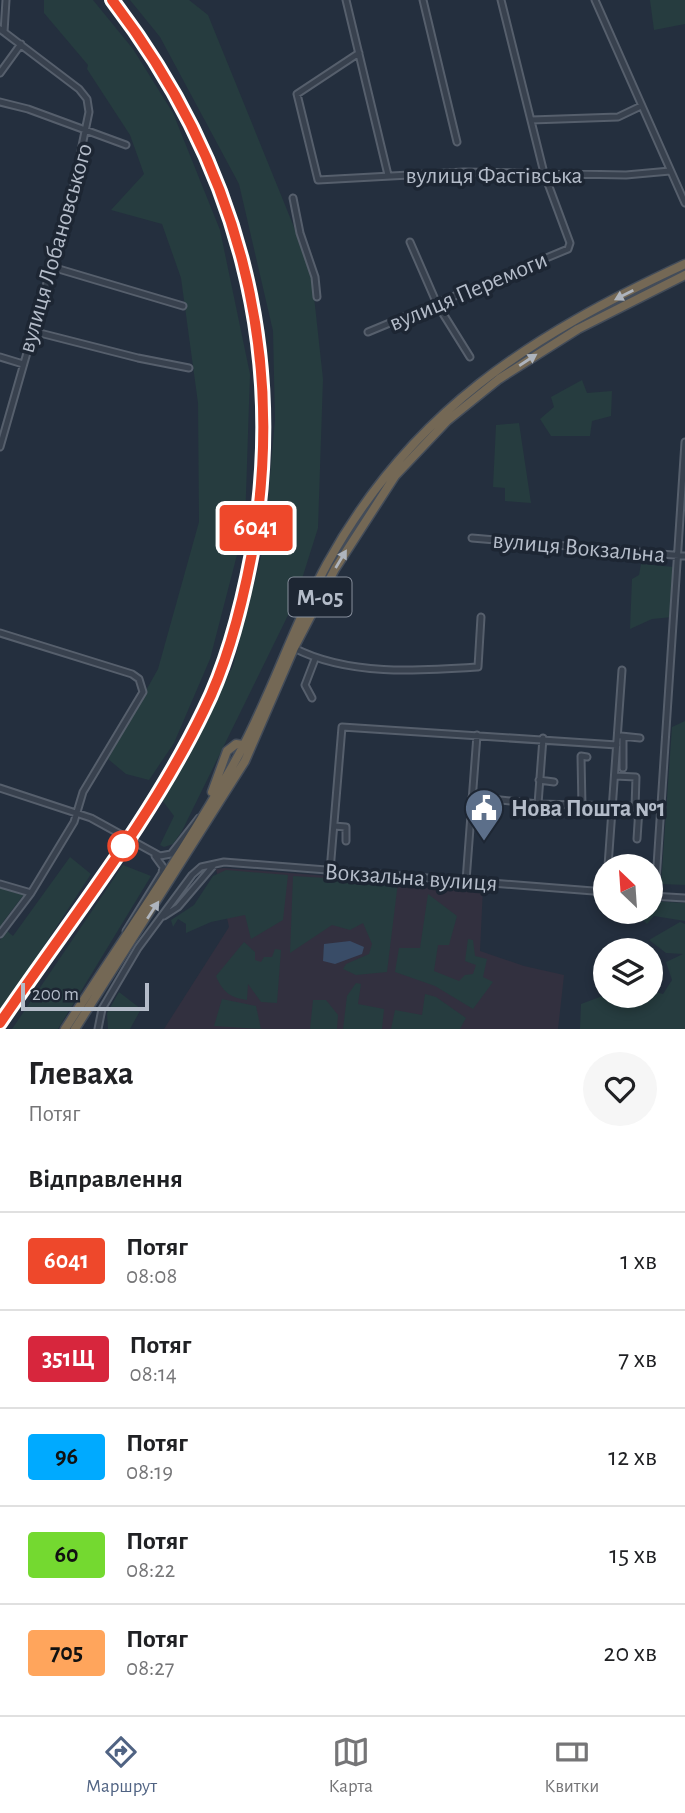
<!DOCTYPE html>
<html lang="uk">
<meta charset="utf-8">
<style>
body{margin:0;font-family:"Alegreya Sans",sans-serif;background:#f6f6f6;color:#202124;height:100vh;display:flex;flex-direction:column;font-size:26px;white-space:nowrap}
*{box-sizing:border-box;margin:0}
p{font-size:23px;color:#757577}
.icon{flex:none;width:38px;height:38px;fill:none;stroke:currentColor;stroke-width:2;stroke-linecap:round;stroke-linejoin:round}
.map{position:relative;height:1029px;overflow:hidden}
.details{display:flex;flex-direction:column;background:#fff;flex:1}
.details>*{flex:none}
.badge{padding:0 14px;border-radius:5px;font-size:24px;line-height:46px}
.needle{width:46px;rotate:335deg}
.controls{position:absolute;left:593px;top:854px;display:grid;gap:14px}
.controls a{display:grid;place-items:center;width:70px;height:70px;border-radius:50%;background:#fff;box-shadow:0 4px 10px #0003;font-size:35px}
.scale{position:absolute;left:21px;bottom:18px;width:128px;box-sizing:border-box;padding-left:7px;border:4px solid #b4bcc9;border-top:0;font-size:19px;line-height:24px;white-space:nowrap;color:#b4bcc9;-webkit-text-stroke:5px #1d2633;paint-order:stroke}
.map>.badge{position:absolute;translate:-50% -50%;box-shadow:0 0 0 4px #fff}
h2{padding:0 28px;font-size:26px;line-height:63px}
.round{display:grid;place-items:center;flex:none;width:74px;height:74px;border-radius:37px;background:#f6f6f6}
.headline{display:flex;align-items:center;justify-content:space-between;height:119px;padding:0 28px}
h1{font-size:33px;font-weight:700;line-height:52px}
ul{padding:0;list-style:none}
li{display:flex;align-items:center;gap:21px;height:98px;padding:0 28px;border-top:2px solid #e0e0e0}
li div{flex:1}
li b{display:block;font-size:26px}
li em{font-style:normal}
li .badge{min-width:77px;font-weight:700;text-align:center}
.menu{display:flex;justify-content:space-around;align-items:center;height:98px;border-top:2px solid #e0e0e0;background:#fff;font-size:19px;color:#757577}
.menu a{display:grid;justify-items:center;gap:4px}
.menu .current{color:#506383}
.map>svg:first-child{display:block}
.medical{fill:#32303f}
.green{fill:#263c3f}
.water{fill:#394c67}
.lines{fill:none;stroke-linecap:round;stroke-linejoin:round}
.minor-casing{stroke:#565f6c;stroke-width:9}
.highway-casing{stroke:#434c59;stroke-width:11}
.minor{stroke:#38414e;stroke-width:5}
.highway{stroke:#746855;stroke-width:8}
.rail-casing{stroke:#5a6575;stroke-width:4.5}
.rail{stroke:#1d2633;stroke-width:2;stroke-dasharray:5;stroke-linecap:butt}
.oneway{fill:#aeb4bd}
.line-casing{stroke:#fff;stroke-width:16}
.line{stroke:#ee482b;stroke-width:10}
.stop-dot{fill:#fff;stroke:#ee482b;stroke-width:3.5}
.labels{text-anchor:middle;stroke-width:7;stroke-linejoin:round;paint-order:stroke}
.shield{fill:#1d2633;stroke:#878f9c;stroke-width:2}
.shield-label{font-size:23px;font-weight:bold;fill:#b4bcc9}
.street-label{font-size:24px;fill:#b4bcc9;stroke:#1d2633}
.poi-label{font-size:24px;font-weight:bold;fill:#b4bcc9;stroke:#1d2633;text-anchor:start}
</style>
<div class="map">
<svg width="685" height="1029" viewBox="0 0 685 1029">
<rect width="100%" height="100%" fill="#242f3e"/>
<path class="medical" d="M224,868L483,888L480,951L524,966L564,975L558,1029H164L229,927L216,869Z"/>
<path class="green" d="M44,0H93L133,49L173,113L220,230L250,374L245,524L210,659L174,743L149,780L126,774L108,759L158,669L199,522L198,403L181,278L162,224L111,210L144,174L130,135L87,69L88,65L44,13Z
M130,0H189L208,15L311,269L323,379L318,528L295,601L182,831L173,844L164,847L160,845L174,816L162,800L233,666L264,545L275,420L273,331L239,184L160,37Z
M650,0H685V24L654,30Z
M582,380L587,393L612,391L611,416L592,421L590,436H551L540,419L554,407L551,397Z
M519,423L531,503L505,501V488L493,487L496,425Z
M641,564L674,567L672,617L652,619L630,629L632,579L639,575Z
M685,721V885L661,884L672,727Z
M70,857L91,874L0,1013V940L7,931L13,936Z
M123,865L151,876L58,1029H12Z
M226,870L288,875L283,920L251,939L245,915L211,922L186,933V924L178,919L173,927L171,920L194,905L213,876Z
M293,876L398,882L387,972L356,975L343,969L346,964L369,954L372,944L363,923L350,930L332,925L290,953Z
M0,885L25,893L3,922L6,930L0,938Z
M428,894L457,916L449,945H438L434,971L459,981L465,975L473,974L476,965L465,961L468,939L473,940L475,956L487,959L483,977L493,982L473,1009L435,986L395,972L399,948H420Z
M651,901L685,903V921L654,916L647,924L635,912H651Z
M680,922L685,924V1029H580L581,1004L605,995L651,996V991L663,994L672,980L666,962L683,954L666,953L649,940Z
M244,942L255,952V960L261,962L264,957H272L275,949L281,950L277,1003L261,1002L248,984L247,1000C230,998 222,991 216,976Z
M356,983L361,984L358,1004L384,1009L382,1029H343L347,996Z
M119,992L141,1009L130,1029H108L107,1013Z
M425,994L436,997L466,1018L460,1029H391L395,1010L422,1015Z
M222,999L256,1006L261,1029L214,1026Z
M313,1000H326L338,1015L337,1029H310Z"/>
<path class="water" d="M350,941L364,947L362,954L335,964L323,961L324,944Z"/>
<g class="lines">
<g class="minor-casing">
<path id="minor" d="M346,0L388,175
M423,0L457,142
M595,0L685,203
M0,29L79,89L87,99L89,112L71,199L0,447
M4,32L6,0
M359,53L297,94L318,180L464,172L626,175L670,171
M0,73L21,44
M0,102L28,109L126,145
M531,120L618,117L641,106
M293,198L300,233L315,277L317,297
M410,242L437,304L470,357
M52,267L183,306
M32,331L138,358L189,368
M368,332L568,249L570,243L544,173L501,0
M0,357L23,364
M472,538L685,556
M0,633L132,674L139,679L143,692L83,792L74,822L31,893L0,934
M294,648C348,676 419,671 478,667L481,617
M312,698L305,685L315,659
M621,736L640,738
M623,737V768
M615,776L636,777L635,808
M539,780L554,782
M0,788L91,818L160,856L171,854L199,818
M472,797L538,804L662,807
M538,804L543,738
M582,807L581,756L587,757
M334,826L346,827V841
M637,839L639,808
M608,866L622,670
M330,871L342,727L617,745
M466,881L477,735
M0,884L31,893
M651,896L685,898
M655,896L685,442
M164,916L178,907L213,866
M126,931L162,873L163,867L155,856
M98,1029L102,1009L138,948L192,875L201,867L224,862L606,892"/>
</g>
<g class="highway-casing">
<path id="highway" d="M212,792L227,751L236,744L243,745
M65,1029C123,938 186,850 238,756C272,694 293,626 327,564C411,411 530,336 685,264
M75,1029L245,761L294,648L335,569L395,476L447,421L499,379L578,329L685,275"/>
</g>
<use href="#minor" class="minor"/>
<use href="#highway" class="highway"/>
<g class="rail-casing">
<path id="rail" d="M0,1023C69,921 150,822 204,710C228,662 242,606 252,553C288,351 237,163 112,0"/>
</g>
<use href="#rail" class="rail"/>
</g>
<defs><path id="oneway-solid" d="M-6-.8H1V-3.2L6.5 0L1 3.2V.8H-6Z" transform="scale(1.75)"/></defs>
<g class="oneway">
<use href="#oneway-solid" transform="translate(624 295) rotate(153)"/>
<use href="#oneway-solid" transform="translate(528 360) rotate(-33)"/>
<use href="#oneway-solid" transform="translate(341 559) rotate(-59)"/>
<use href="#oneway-solid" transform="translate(153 910) rotate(-57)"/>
</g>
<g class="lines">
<g class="line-casing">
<path id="line" d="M0,1023C69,921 150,822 204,710C228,662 242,606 252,553C288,350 237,163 112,0"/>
</g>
<use href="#line" class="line"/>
</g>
<defs>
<g id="civic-pin" transform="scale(2.0125)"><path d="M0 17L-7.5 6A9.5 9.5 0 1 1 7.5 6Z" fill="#5c6f8a" stroke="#1d2633"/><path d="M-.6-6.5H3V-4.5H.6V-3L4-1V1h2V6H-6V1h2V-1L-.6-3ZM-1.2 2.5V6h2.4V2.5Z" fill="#fff"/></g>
</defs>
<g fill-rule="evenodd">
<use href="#civic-pin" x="484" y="808"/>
</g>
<circle class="stop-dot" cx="123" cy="846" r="14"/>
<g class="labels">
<rect class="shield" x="288.5" y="577.5" width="63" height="39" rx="5"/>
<g class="shield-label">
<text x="320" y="605">М-05</text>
</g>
<g class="street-label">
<text x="494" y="183">вулиця Фастівська</text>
<text transform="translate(55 248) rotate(-74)" y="8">вулиця Лобановського</text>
<text transform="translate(468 291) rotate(-23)" y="8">вулиця Перемоги</text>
<text transform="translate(579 547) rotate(5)" y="8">вулиця Вокзальна</text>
<text transform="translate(411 877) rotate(4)" y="8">Вокзальна вулиця</text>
</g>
<g class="poi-label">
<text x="511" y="816">Нова Пошта №1</text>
</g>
</g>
</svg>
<div class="controls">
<a><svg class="needle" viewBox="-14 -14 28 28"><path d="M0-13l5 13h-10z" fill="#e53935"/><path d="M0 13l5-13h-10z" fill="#757577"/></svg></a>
<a><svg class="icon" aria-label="layers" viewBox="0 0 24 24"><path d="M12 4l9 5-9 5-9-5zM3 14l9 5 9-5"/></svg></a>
</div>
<div class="scale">200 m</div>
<b class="badge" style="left:256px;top:528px;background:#ee482b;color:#fff">6041</b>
</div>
<section class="details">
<div class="headline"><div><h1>Глеваха</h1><p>Потяг</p></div><a class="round"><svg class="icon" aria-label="heart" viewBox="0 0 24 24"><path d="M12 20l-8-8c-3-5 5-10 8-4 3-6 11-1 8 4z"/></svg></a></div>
<h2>Відправлення</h2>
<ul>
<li><span class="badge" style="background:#ee482b;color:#fff">6041</span><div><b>Потяг</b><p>08:08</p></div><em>1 хв</em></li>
<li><span class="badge" style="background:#d7263d;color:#fff">351Щ</span><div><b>Потяг</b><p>08:14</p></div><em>7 хв</em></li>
<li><span class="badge" style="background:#0af;color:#111">96</span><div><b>Потяг</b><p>08:19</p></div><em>12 хв</em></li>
<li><span class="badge" style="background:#74d930;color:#111">60</span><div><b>Потяг</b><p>08:22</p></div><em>15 хв</em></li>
<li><span class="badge" style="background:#ffa55c;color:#111">705</span><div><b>Потяг</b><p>08:27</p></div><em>20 хв</em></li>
</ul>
</section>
<nav class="menu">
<a class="current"><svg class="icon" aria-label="directions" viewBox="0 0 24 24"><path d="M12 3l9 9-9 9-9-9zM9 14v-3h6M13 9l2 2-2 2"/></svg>Маршрут</a>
<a><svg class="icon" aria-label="map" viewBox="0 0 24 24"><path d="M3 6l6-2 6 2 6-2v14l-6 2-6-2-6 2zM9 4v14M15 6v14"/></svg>Карта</a>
<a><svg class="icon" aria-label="tickets" viewBox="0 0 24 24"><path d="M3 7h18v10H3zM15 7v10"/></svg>Квитки</a>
</nav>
